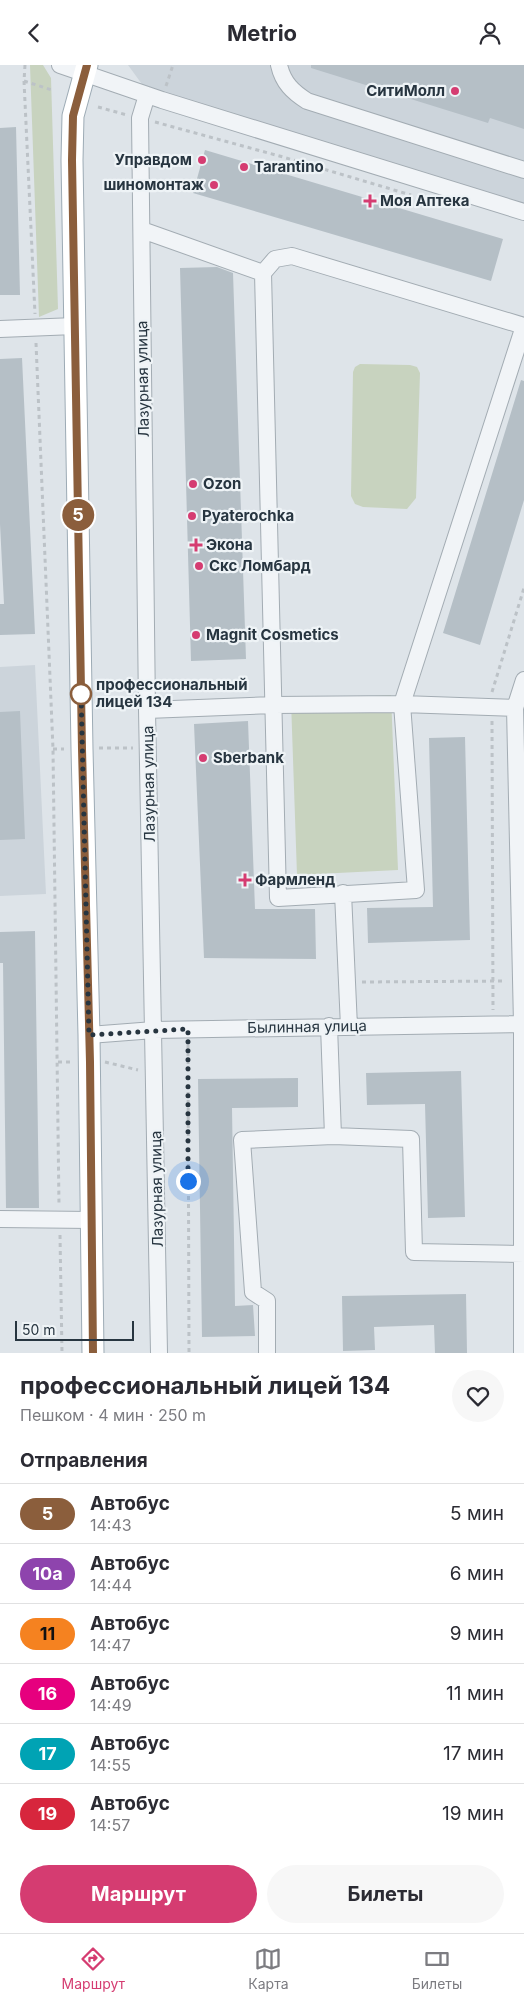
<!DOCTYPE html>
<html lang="ru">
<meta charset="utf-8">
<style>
body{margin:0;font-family:Inter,sans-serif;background:#f7f7f7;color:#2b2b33;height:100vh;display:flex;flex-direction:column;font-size:19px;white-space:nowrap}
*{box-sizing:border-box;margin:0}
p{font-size:16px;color:#7c7c81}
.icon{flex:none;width:28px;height:28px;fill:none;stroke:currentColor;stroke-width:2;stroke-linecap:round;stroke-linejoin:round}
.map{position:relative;height:1288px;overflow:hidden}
.panel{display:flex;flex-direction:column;background:#fff;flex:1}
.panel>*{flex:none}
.badge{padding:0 10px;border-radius:16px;font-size:18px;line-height:32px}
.scale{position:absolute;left:15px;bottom:12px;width:119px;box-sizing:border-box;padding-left:5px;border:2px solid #273540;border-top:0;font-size:14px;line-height:18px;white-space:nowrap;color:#273540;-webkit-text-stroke:4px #eef3f6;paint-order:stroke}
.you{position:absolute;width:25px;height:25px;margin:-12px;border:4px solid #fff;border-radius:50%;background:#1a73e8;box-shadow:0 0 0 8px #1a73e833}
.map>.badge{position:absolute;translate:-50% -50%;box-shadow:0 0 0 2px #fff}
h2{padding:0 20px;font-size:19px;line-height:45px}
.round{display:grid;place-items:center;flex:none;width:52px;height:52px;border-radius:26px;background:#f7f7f7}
.summary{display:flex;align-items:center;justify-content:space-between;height:85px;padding:0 20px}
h1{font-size:24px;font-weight:700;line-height:38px}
.action{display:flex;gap:10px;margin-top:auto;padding:10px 20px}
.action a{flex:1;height:58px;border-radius:30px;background:#d53c71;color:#fff;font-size:20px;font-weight:700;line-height:58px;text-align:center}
.action a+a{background:#f7f7f7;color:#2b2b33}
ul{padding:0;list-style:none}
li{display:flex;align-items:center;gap:15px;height:60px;padding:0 20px;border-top:1px solid #e1e1e2}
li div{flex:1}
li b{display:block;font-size:19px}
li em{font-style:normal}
li .badge{min-width:55px;font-weight:700;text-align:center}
header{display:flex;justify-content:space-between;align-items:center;height:65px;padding:0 20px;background:#fff;font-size:22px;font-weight:700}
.tabs{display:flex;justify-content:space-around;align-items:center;height:70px;border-top:1px solid #e1e1e2;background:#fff;font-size:14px;color:#7c7c81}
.tabs a{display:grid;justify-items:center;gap:2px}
.tabs .active{color:#d53c71}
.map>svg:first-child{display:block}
.built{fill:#ccd4db}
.green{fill:#c8d3bf}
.building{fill:#b5bfc6}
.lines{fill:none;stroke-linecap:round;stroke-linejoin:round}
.minor-casing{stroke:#a3acb3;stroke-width:18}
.major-casing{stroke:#9dabb5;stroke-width:23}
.path{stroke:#bcc2c7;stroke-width:3;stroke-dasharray:4 4;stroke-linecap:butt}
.minor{stroke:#f1f4f7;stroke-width:16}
.major{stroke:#fff;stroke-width:21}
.line-casing{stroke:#fff;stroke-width:11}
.line{stroke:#8b5e3c;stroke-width:8}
.walk{stroke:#273540;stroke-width:5;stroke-dasharray:0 9}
.poi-dot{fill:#d53c71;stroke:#eef3f6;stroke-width:2}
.stop-dot{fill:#fff;stroke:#8b5e3c;stroke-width:2.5}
.labels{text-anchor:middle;stroke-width:4.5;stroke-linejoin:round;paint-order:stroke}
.poi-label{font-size:15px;font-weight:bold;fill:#273540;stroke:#eef3f6;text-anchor:start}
.street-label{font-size:15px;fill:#273540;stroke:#eef3f6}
.stop-label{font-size:15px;font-weight:bold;fill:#273540;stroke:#eef3f6;text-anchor:start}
</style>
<header><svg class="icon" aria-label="back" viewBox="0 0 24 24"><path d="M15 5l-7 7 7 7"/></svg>Metrio<svg class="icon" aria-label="person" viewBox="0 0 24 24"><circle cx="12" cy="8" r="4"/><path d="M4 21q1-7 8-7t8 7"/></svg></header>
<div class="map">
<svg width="524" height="1288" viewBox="0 0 524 1288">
<rect width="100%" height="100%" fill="#dee4e9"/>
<path class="built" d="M128,0H524V138L144,22Z
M35,600L46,829L0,831V602Z"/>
<path class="green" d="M30,0H43L51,13L58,244L39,252Z
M360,299L410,300L417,302L420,308L416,433L407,444L363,442L355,439L351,431L353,307L355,302Z
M391,630L398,805L297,810L291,636Z"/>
<path class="building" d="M311,0H524V64L490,53L488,58L311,3Z
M16,62L20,230H0V63Z
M205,85L503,174L491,216L193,128Z
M217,202L233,208L246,594L191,596L180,203Z
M22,293L35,569L0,570V539H4L0,459V294Z
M521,315L524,316V435L480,580L443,568Z
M20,646L25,774L0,775V647Z
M248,656L255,844H315L316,894L204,893L194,659Z
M465,672L470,875L368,878L367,843L433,842L429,673Z
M35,866L39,1143H6L3,898H0V867Z
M461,1006L465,1152L428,1153L425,1039L367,1040L366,1008Z
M298,1013V1042L232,1043L235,1241L253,1240L255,1271L202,1272L198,1014Z
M466,1229L467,1288H435L434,1260L374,1262L375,1285L343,1286L342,1231Z"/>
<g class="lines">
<g class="minor-casing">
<path id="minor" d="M60,0L162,35L524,147
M279,0C283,18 293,27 307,36L524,105
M147,30L140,53L147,645L159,1288
M142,165L263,208L278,833L416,825L402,639L524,261
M263,208L275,194L292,191L524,261
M0,264L75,261
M147,645L273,640L402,639L515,643
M343,828L349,962
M329,961L333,1071L411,1074L414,1187L524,1189
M89,970L154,965L524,959
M0,1154L91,1155
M267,1288V1236L253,1227L242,1075L333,1071
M522,1288V959L515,643L524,615"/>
</g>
<g class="major-casing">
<path id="major" d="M87,0L73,51L72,95L82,684L89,970L93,1288"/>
</g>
<path class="path" d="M25,0L24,16L35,249
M24,16L52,25
M166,21L173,0
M98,42L127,50
M155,57L283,92L411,130
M36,278L53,684L59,1141
M492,627L524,523
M492,656L493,945
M99,683H133
M53,684H64
M362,917L506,916
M188,979L189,1288
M58,997H73
M105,997L138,1005
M60,1170L62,1288"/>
<use href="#minor" class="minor"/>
<use href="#major" class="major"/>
</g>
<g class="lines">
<g class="line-casing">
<path id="line" d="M87,0L73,51L72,95L82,684L90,997L93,1288"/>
</g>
<use href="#line" class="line"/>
<path class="walk" d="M81,629V626L89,970L188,964V1116"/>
</g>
<g class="poi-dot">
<circle cx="455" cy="26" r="5"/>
<circle cx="202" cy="95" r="5"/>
<circle cx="244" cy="102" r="5"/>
<circle cx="214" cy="120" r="5"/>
<path d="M367.5 128.5h5v5h5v5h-5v5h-5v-5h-5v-5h5z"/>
<circle cx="193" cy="419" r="5"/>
<circle cx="192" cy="451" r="5"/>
<path d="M193.5 472.5h5v5h5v5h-5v5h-5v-5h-5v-5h5z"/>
<circle cx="199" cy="501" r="5"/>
<circle cx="196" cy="570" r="5"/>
<circle cx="203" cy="693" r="5"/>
<path d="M242.5 807.5h5v5h5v5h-5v5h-5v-5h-5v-5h5z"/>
</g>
<circle class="stop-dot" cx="81" cy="629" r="10"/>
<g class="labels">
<g class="poi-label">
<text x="445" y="31" text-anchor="end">СитиМолл</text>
<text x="192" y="100" text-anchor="end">Управдом</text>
<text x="254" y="107">Tarantino</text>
<text x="204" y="125" text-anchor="end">шиномонтаж</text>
<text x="380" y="141">Моя Аптека</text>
<text x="203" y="424">Ozon</text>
<text x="202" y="456">Pyaterochka</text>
<text x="206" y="485">Экона</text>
<text x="209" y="506">Скс Ломбард</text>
<text x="206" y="575">Magnit Cosmetics</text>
<text x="213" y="698">Sberbank</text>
<text x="255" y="820">Фармленд</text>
</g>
<g class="street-label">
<text transform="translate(143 314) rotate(-91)" y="5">Лазурная улица</text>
<text transform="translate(149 719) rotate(-91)" y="5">Лазурная улица</text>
<text transform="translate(307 962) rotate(-1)" y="5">Былинная улица</text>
<text transform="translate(157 1124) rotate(-91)" y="5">Лазурная улица</text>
</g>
<g class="stop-label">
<text x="96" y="625">профессиональный<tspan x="96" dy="17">лицей 134</tspan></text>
</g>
</g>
</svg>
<div class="scale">50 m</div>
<div class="you" style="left:188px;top:1116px"></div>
<b class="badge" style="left:78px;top:450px;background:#8b5e3c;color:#fff">5</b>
</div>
<section class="panel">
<div class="summary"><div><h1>профессиональный лицей 134</h1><p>Пешком · 4 мин · 250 m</p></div><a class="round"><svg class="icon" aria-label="heart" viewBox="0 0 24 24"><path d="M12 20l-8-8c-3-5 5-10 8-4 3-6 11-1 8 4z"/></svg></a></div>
<h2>Отправления</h2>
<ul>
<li><span class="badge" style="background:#8b5e3c;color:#fff">5</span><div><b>Автобус</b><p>14:43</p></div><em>5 мин</em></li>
<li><span class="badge" style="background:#8e44ad;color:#fff">10а</span><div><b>Автобус</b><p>14:44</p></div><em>6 мин</em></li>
<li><span class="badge" style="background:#f58220;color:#111">11</span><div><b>Автобус</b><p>14:47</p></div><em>9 мин</em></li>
<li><span class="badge" style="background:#e6007e;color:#fff">16</span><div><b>Автобус</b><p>14:49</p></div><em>11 мин</em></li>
<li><span class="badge" style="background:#00a3b4;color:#fff">17</span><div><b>Автобус</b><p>14:55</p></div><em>17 мин</em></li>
<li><span class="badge" style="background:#d7263d;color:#fff">19</span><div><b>Автобус</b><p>14:57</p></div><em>19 мин</em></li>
</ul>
<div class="action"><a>Маршрут</a><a>Билеты</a></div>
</section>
<nav class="tabs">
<a class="active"><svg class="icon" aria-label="directions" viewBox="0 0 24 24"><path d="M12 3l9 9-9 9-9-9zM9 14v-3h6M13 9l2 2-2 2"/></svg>Маршрут</a>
<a><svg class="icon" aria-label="map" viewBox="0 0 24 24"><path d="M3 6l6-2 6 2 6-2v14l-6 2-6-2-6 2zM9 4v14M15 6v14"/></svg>Карта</a>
<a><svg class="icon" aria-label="tickets" viewBox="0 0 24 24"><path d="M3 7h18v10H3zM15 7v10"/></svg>Билеты</a>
</nav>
